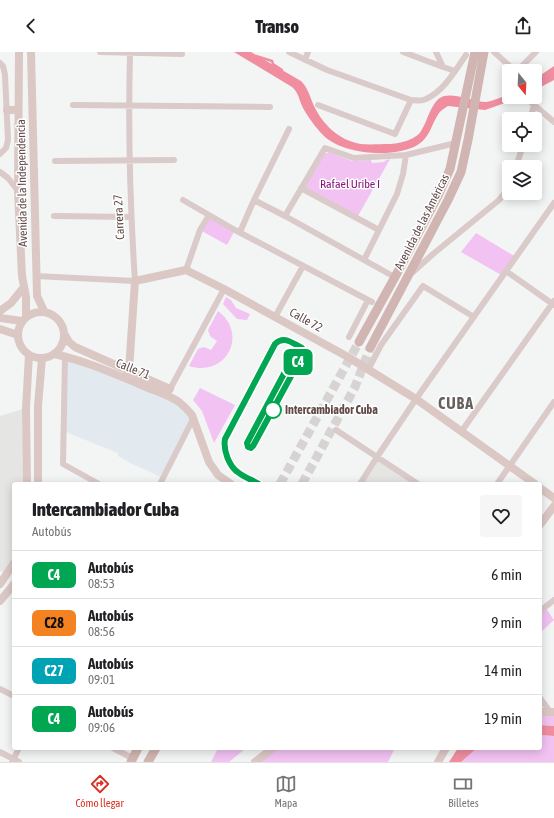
<!DOCTYPE html>
<html lang="es">
<meta charset="utf-8">
<style>
body{margin:0;font-family:"Asap Condensed",sans-serif;background:#f6f6f6;color:#202124;height:100vh;display:flex;flex-direction:column;font-size:15px;white-space:nowrap}
*{box-sizing:border-box;margin:0}
p{font-size:13px;color:#757577}
.icon{flex:none;width:22px;height:22px;fill:none;stroke:currentColor;stroke-width:2;stroke-linecap:round;stroke-linejoin:round}
.map{position:relative;flex:1;overflow:hidden}
.panel{position:absolute;left:12px;top:430px;width:530px;height:268px;display:flex;flex-direction:column;background:#fff;border-radius:4px;box-shadow:0 2px 10px #0003}
.panel>*{flex:none}
.badge{padding:0 8px;border-radius:6px;font-size:14px;line-height:26px}
.needle{width:26px;rotate:162deg}
.fabs{position:absolute;left:502px;top:12px;display:grid;gap:8px}
.fabs a{display:grid;place-items:center;width:40px;height:40px;border-radius:4px;background:#fff;box-shadow:0 2px 10px #0003;font-size:20px}
.map>.badge{position:absolute;translate:-50% -50%;box-shadow:0 0 0 2px #fff}
.round{display:grid;place-items:center;flex:none;width:42px;height:42px;border-radius:4px;background:#f6f6f6}
.overview{display:flex;align-items:center;justify-content:space-between;height:68px;padding:0 20px}
h1{font-size:19px;font-weight:800;line-height:30px}
ul{padding:0;list-style:none}
li{display:flex;align-items:center;gap:12px;height:48px;padding:0 20px;border-top:1px solid #e0e0e0}
li div{flex:1}
li b{display:block;font-size:15px}
li em{font-style:normal}
li .badge{min-width:44px;font-weight:700;text-align:center}
header{display:flex;justify-content:space-between;align-items:center;height:52px;padding:0 20px;background:#fff;font-size:18px;font-weight:800}
.tabs{display:flex;justify-content:space-around;align-items:center;height:56px;border-top:1px solid #e0e0e0;background:#fff;font-size:11px;color:#757577}
.tabs a{display:grid;justify-items:center;gap:2px}
.tabs .selected{color:#d93025}
.map>svg:first-child{display:block}
.commercial{fill:#e3eaef}
.education{fill:#e5e6e4}
.green{fill:#f1c2f2}
.water{fill:#f08ea0}
.lines{fill:none;stroke-linecap:round;stroke-linejoin:round}
.stream{stroke:#f08ea0;stroke-width:2.5}
.primary-tunnel{stroke:#d6d3d2;stroke-width:9;stroke-dasharray:9 4.5;stroke-linecap:butt}
.street{stroke:#dacac9;stroke-width:6}
.secondary{stroke:#dbc8c5;stroke-width:8}
.primary{stroke:#d1b5b2;stroke-width:9}
.line-casing{stroke:#fff;stroke-width:9}
.line{stroke:#00a651;stroke-width:6}
.stop-dot{fill:#fff;stroke:#00a651;stroke-width:2}
.labels{text-anchor:middle;stroke-width:3;stroke-linejoin:round;paint-order:stroke}
.street-label{font-size:12px;fill:#614b49;stroke:#fff}
.park-label{font-size:12px;fill:#87157c;stroke:#fff}
.stop-label{font-size:12px;font-weight:bold;fill:#614b49;stroke:#fff;text-anchor:start}
.district-label{font-size:16px;font-weight:bold;letter-spacing:1px;fill:#68605e;stroke:#fff}
</style>
<header><svg class="icon" aria-label="back" viewBox="0 0 24 24"><path d="M15 5l-7 7 7 7"/></svg>Transo<svg class="icon" aria-label="share" viewBox="0 0 24 24"><path d="M12 15V3M7 8l5-5 5 5M5 13v7h14v-7"/></svg></header>
<div class="map">
<svg width="554" height="710" viewBox="0 0 554 710">
<rect width="100%" height="100%" fill="#f3f5f4"/>
<path class="commercial" d="M65,304L171,345L192,363L163,426L130,411L118,404V401L63,379Z"/>
<path class="education" d="M26,356L27,432H14V511L7,522L0,519V364Z
M377,405L418,432H360Z"/>
<path class="green" d="M329,100L352,109L371,108L372,111L384,110L386,108L390,107L358,164L305,135L324,102Z
M209,163L235,178L227,193L200,178Z
M476,181L516,205L503,224L461,200Z
M226,245L231,248L236,256L250,262L247,268L237,267L223,252Z
M218,259C249,282 226,326 189,314L198,297L204,295L211,298L217,289L210,284L208,278Z
M200,336L235,353L214,391L202,359L193,348Z
M545,555L554,568L540,581V559Z
M540,660H554V674L540,673Z
M540,683L554,684V710H461L477,696H540Z
M218,696H244L245,697L229,710H211Z
M273,696H395L388,710H255Z"/>
<path class="water" d="M234,0H251L301,29C309,37 310,46 315,56C324,74 341,89 361,92C370,93 380,92 389,92C398,92 416,88 421,79C428,69 431,48 444,44C456,41 475,50 486,50C493,49 502,45 509,42V45H522L485,58L448,54C445,56 441,58 439,61C432,71 430,85 419,92C397,107 342,103 323,83C316,76 308,65 303,56C299,48 299,41 292,35Z
M554,14V28L535,38V27Z
M540,673L554,674V684L540,683Z
M458,696H477L461,710H449Z"/>
<g class="lines">
<path class="stream" d="M256,4L272,9L273,12L282,18"/>
<path class="primary-tunnel" d="M280,432L359,290
M302,432L355,335L370,296"/>
<path class="street" d="M100,0L182,2
M289,0L327,18L411,48C416,48 421,50 426,47C444,39 455,19 466,3
M403,0L443,15
M436,0L443,15L455,19
M494,0L515,19
M305,8L308,0
M0,11L3,14L5,23L8,88L6,96L0,102
M517,19L536,0
M525,45L554,70
M73,53L270,55
M318,53L395,82L411,48
M530,67L534,54
M55,109L174,108
M516,115L523,93
M0,120L8,126L18,139
M301,136L379,178
M183,148L235,178L372,250
M254,148L285,164L391,223
M54,164L131,165
M285,164L325,96L354,106L406,103L456,91
M240,180L254,148L289,77
M364,208L397,142L403,122L406,103
M186,218L200,178L209,163
M506,219L554,253
M413,220L433,202L499,148L509,136
M36,224L135,229C130,153 128,77 130,1
M275,265L303,214
M349,285L368,248
M65,304L63,412L99,432
M368,318L381,293L423,234L474,265
M169,339L224,237
M336,378L418,432
M461,380L554,249
M160,432L193,367
M360,432L377,405L416,347L554,151
M497,432L554,350
M540,559L554,548
M0,637L14,644
M540,646L551,661
M113,696L132,706
M0,700L19,710
M12,710L19,696"/>
<path class="secondary" d="M19,0L18,139L22,224L26,245V265
M31,0L37,244L44,259
M7,58H18
M0,259L11,251L24,235
M18 283a23 23 0 1 1 46 0a23 23 0 1 1-46 0Z
M0,266L22,269
M0,277L18,283
M65,283L69,290L75,295L170,337
M54,302C83,308 112,321 139,332C152,338 167,342 179,350C184,354 188,358 192,363L209,410L218,423L231,432
M125,326L129,318L135,229L186,218L224,237L348,305L416,347L535,432
M27,432L26,356L29,303
M38,432V354L42,306
M540,436L554,446
M540,473L554,454
M0,532L14,511
M0,549L14,532
M540,660H554
M255,710L273,696
M438,710L446,696"/>
<path class="primary" d="M359,290L395,225L438,144L450,117L475,0
M370,296L448,148L461,120L468,88L484,0
M131,710L138,696
M148,710L156,696"/>
</g>
<g class="lines">
<g class="line-casing">
<path id="line" d="M259,432C252,428 244,425 239,421C229,415 223,398 225,387L275,292C284,283 292,291 302,296V304L253,394L251,396L248,395L247,391L295,301L300,297"/>
</g>
<use href="#line" class="line"/>
</g>
<circle class="stop-dot" cx="273" cy="358" r="8"/>
<g class="labels">
<g class="street-label">
<text transform="translate(22 131) rotate(-91)" y="4">Avenida de la Independencia</text>
<text transform="translate(119 165) rotate(-93)" y="4">Carrera 27</text>
<text transform="translate(422 170) rotate(-63)" y="4">Avenida de las Américas</text>
<text transform="translate(306 268) rotate(29)" y="4">Calle 72</text>
<text transform="translate(133 317) rotate(22)" y="4">Calle 71</text>
</g>
<g class="park-label">
<text x="350" y="136">Rafael Uribe I</text>
</g>
<g class="stop-label">
<text x="285" y="362">Intercambiador Cuba</text>
</g>
<g class="district-label">
<text x="456" y="357">CUBA</text>
</g>
</g>
</svg>
<div class="fabs">
<a><svg class="needle" viewBox="-14 -14 28 28"><path d="M0-13l5 13h-10z" fill="#e53935"/><path d="M0 13l5-13h-10z" fill="#757577"/></svg></a>
<a><svg class="icon" aria-label="locate" viewBox="0 0 24 24"><circle cx="12" cy="12" r="6"/><path d="M12 2v4M12 18v4M2 12h4M18 12h4"/></svg></a>
<a><svg class="icon" aria-label="layers" viewBox="0 0 24 24"><path d="M12 4l9 5-9 5-9-5zM3 14l9 5 9-5"/></svg></a>
</div>
<b class="badge" style="left:298px;top:310px;background:#00a651;color:#fff">C4</b>
<section class="panel">
<div class="overview"><div><h1>Intercambiador Cuba</h1><p>Autobús</p></div><a class="round"><svg class="icon" aria-label="heart" viewBox="0 0 24 24"><path d="M12 20l-8-8c-3-5 5-10 8-4 3-6 11-1 8 4z"/></svg></a></div>
<ul>
<li><span class="badge" style="background:#00a651;color:#fff">C4</span><div><b>Autobús</b><p>08:53</p></div><em>6 min</em></li>
<li><span class="badge" style="background:#f58220;color:#111">C28</span><div><b>Autobús</b><p>08:56</p></div><em>9 min</em></li>
<li><span class="badge" style="background:#00a3b4;color:#fff">C27</span><div><b>Autobús</b><p>09:01</p></div><em>14 min</em></li>
<li><span class="badge" style="background:#00a651;color:#fff">C4</span><div><b>Autobús</b><p>09:06</p></div><em>19 min</em></li>
</ul>
</section>
</div>
<nav class="tabs">
<a class="selected"><svg class="icon" aria-label="directions" viewBox="0 0 24 24"><path d="M12 3l9 9-9 9-9-9zM9 14v-3h6M13 9l2 2-2 2"/></svg>Cómo llegar</a>
<a><svg class="icon" aria-label="map" viewBox="0 0 24 24"><path d="M3 6l6-2 6 2 6-2v14l-6 2-6-2-6 2zM9 4v14M15 6v14"/></svg>Mapa</a>
<a><svg class="icon" aria-label="tickets" viewBox="0 0 24 24"><path d="M3 7h18v10H3zM15 7v10"/></svg>Billetes</a>
</nav>
